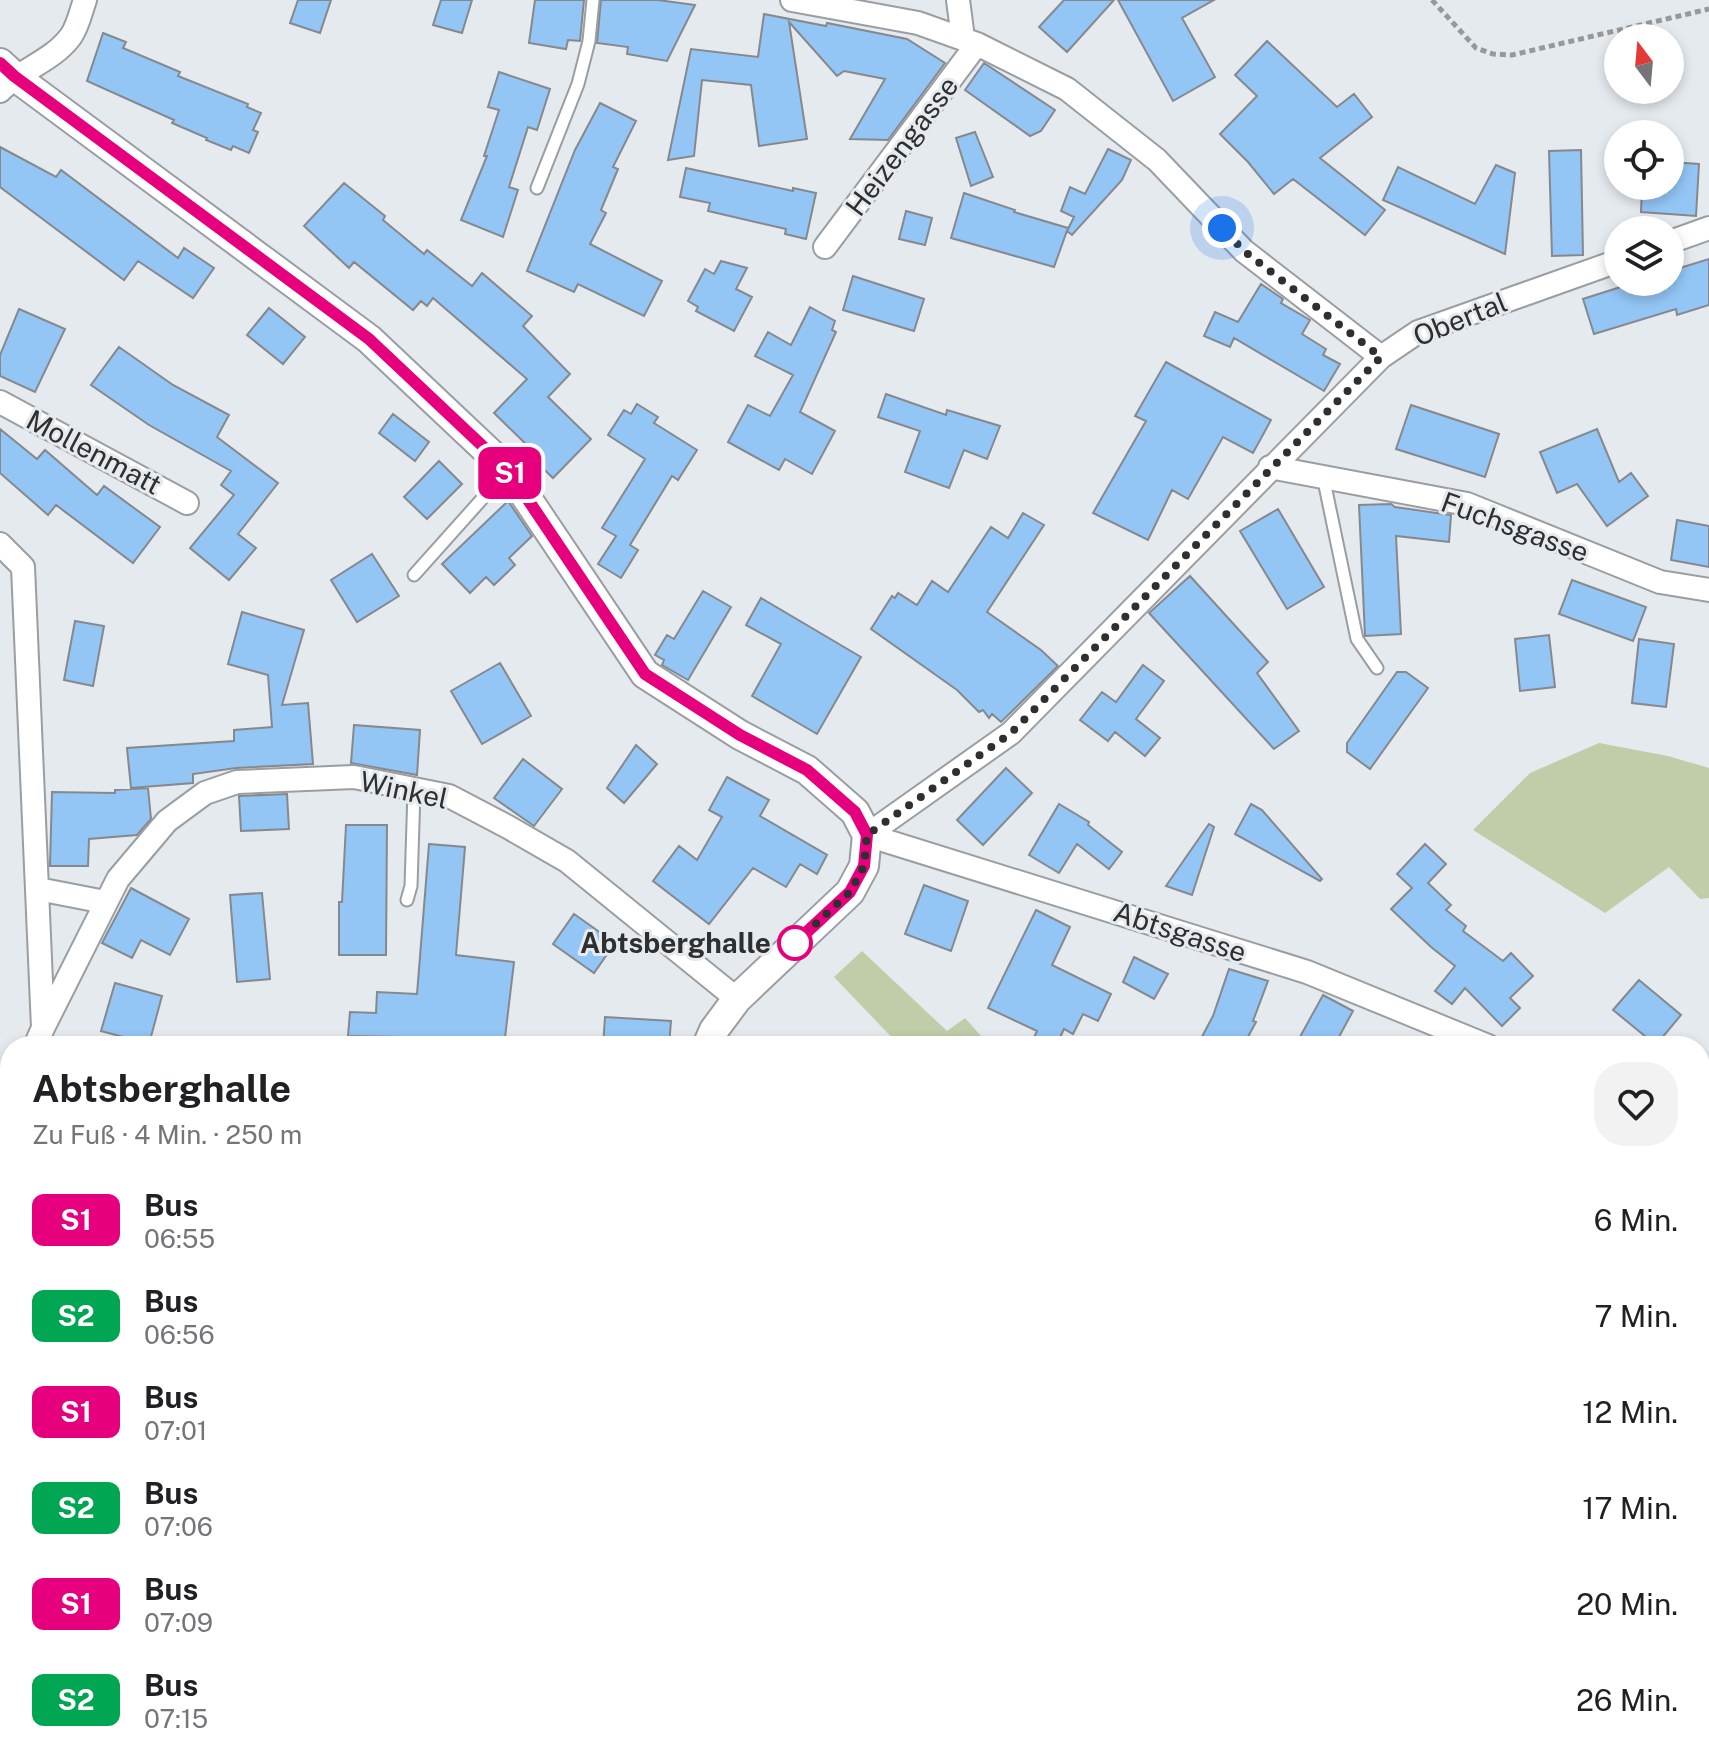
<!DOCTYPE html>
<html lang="de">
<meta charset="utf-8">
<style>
body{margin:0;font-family:"Public Sans",sans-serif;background:#f2f2f2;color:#202124;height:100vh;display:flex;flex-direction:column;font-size:30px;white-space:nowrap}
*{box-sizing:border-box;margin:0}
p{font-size:26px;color:#757577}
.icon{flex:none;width:44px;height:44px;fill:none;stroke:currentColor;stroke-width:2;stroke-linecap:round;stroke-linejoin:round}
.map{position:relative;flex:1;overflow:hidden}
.details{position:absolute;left:0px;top:1036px;width:1710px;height:728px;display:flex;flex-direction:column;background:#fff;border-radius:32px 32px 0 0;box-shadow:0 4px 12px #0003}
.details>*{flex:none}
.badge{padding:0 16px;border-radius:12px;font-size:28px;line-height:52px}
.needle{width:52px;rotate:344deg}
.tools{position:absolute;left:1604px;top:24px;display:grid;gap:16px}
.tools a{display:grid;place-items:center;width:80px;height:80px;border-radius:50%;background:#fff;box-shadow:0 4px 12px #0003;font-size:40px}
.you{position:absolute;width:40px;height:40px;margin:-20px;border:6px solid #fff;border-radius:50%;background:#1a73e8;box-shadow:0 0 0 12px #1a73e833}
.map>.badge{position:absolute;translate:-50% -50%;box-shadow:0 0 0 4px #fff}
.round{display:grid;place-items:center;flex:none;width:84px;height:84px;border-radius:32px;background:#f2f2f2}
.headline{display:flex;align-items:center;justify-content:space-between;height:136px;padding:0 32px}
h1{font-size:38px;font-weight:700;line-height:60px}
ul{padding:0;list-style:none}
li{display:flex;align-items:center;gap:24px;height:96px;padding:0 32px}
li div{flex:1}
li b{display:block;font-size:30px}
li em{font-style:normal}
li .badge{min-width:88px;font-weight:700;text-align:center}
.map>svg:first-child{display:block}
.green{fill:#c0cda8}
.building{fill:#93c5f5;stroke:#85898d;stroke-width:2}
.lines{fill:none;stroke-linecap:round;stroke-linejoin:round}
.service-casing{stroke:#9a9ea2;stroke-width:15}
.minor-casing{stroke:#9a9ea2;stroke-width:26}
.tertiary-casing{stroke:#9a9ea2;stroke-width:32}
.path{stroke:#95999c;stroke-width:5;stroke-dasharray:6 4;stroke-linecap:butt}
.service{stroke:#fff;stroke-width:11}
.minor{stroke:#fff;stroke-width:22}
.tertiary{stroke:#fff;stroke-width:28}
.line-casing{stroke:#fff;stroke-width:18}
.line{stroke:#e6007e;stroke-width:12}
.walk{stroke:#2d2f31;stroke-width:8;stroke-dasharray:0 14.4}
.stop-dot{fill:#fff;stroke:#e6007e;stroke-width:4}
.labels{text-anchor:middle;stroke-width:6;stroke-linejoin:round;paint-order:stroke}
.street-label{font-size:28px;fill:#2d2f31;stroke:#e5eaee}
.stop-label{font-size:28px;font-weight:bold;fill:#2d2f31;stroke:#e5eaee;text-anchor:end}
</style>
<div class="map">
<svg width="1709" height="1764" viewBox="0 0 1709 1764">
<rect width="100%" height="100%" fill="#e5eaee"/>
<path class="green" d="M1599,743L1668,756L1709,768V898L1700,899L1669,867L1605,913L1473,830L1530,773Z
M862,951L947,1031L965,1018L990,1046H900L834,977Z
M1700,1407L1709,1409V1690L1700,1688Z
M84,1754H244L246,1764H79Z
M1429,1754H1462L1467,1764H1433Z"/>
<path class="building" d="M298,0H331L320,33L290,23Z
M441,0H472L462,33L433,25Z
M535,0H584L580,41L568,40L566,49L529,43Z
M601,0H658L695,5L667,61L627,54L628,47L597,43Z
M1064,0H1114L1067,52L1039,27Z
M1118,0H1214L1182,18L1215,77L1173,101Z
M764,14L826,26L827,23L907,39L945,63L888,140L850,139L885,79L844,71L837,76L789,22L807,139L759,146L751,85L702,80L694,156L668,160L691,49L758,57Z
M103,33L126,42L123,48L180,72L178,76L248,104L247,107L261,113L253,130L258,132L249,153L233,146L231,150L206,140L207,138L172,123L174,120L87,81Z
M1267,41L1337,107L1354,94L1372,117L1320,158L1385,210L1365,235L1293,179L1274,194L1248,162L1220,134L1257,96L1235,75Z
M984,63L1055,110L1041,131L1030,136L965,90Z
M499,72L550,89L537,130L528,127L509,187L518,190L503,237L461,220L487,156H484L499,110L488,107Z
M600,103L636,121L613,167L618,169L601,210L606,213L590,244L662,281L644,316L578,284L574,292L527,271L575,150Z
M975,132L993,177L971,186L956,138Z
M0,147L56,177L61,170L178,258L184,248L214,268L193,298L138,261L124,280L0,187Z
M1108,149L1131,160L1122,180L1072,235L1067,231L1074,217L1061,211L1070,187L1085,194Z
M1581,150L1583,255L1552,256L1549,151Z
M1670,162L1699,164L1696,216L1641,212L1642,186H1670Z
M1496,165L1515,173L1505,254L1383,200L1398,167L1475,204Z
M686,168L793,191V188L816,193L806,239L785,234L786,229L708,211L710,203L680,197Z
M344,183L385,216L383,220L424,254L427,250L472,286L482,273L532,316L523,326L570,374L548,397L591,439L553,478L527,453L531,449L494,413L527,379L433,298L427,306L421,301L413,310L354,262L349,268L304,226Z
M964,193L1015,210L1014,212L1068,228L1054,267L951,238Z
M906,211L932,218L925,245L899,239Z
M1709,259V305L1677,315L1676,309L1594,334L1583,299L1636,282H1670V271Z
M721,261L747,268L736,289L752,297L734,331L696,311L698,307L688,301L705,269L714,274Z
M853,276L924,299L914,331L843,310Z
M1261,284L1283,299L1281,303L1310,320L1302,334L1326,349L1323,355L1340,364L1324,391L1234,338L1230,347L1204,336L1215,312L1238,322Z
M810,307L835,321L832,330L836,332L800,412L835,431L812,474L785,459L779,470L728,442L748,405L770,416L793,375L755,356L768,332L791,345Z
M269,308L305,337L283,364L247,335Z
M19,309L65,329L35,392L0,376V355Z
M119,347L173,385L229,415L217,437L278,483L238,534L256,548L229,580L190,548L234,495L221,485L231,471L149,425L91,385Z
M1166,362L1271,420L1253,453L1223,437L1188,499L1172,490L1148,540L1093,513L1146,421L1135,416Z
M886,394L946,415L947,410L1000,426L987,459L964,450L949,488L905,472L920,431L878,417Z
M637,404L658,417L654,423L697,450L678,480L672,476L630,545L638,550L621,578L598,564L616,536L602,528L645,459L608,435L624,410L631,414Z
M1411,405L1499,434L1485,477L1396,449Z
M393,414L429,442L415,461L379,433Z
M0,429L37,459L45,450L97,495L104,486L160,527L133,563L56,505L48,515L0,473Z
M1597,429L1619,482L1631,473L1648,496L1607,526L1577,484L1557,493L1540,452Z
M439,461L462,484L427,519L404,497Z
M508,501L532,536L509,558L515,565L494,585L486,577L470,593L442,564Z
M1391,504L1395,507L1451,515L1449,542L1396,536L1401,634L1365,636L1359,505Z
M1278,509L1324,587L1287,609L1240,531Z
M1023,513L1044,525L987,612L1041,650L1058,666L1001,722L992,714L989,718L983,710L979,712L957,690L871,629L892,596L895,598L898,593L917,605L932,581L948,592L991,527L1008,538Z
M1677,520L1709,526V567L1671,560Z
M372,554L399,596L357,622L331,580Z
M1190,576L1268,662L1257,673L1299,731L1274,749L1149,613Z
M1572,580L1646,607L1633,641L1559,614Z
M703,591L731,607L688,680L662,665L664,660L655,655L667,635L674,639Z
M761,598L861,657L817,734L752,696L781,644L746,625Z
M242,612L304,630L282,705L308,703L313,764L236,768L193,774V783L131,788L127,748L234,741V730L272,727L268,675L228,664Z
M75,621L104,626L93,686L64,680Z
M1549,635L1555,687L1520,691L1515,639Z
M1639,639L1674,644L1666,707L1632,703Z
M500,663L531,716L482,744L451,691Z
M1143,665L1164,681L1136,719L1160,738L1145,756L1115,732L1108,741L1080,720L1102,692L1116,702Z
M1397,672H1406L1428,688L1370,769L1347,752V743Z
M354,725L420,730L417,775L351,763Z
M636,745L657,764L624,803L607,788Z
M523,759L562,789L534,826L494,798Z
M1006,768L1032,793L983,845L957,820Z
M727,777L769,800L760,816L827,855L817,874L800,864L786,887L753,868L709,924L653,881L679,846L697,860L722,817L709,810Z
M148,788L151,819L137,835L89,839L88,866H50L52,792L115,793V790Z
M287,794L289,829L241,831L239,796Z
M1059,804L1089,822L1088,825L1122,852L1109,869L1077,844L1059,873L1029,855Z
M1251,804L1262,810L1322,879L1320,881L1235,834Z
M1209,824L1214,827L1192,895L1166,886Z
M346,825H387L386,955H339V902H342Z
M429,844L465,847L456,955L514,962L504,1046H476L399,1037L348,1036L350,1012L376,1013L377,992L417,994Z
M1425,844L1446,864L1428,883L1451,905L1446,910L1466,926L1463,931L1503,961L1511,953L1533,976L1510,998L1520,1008L1502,1026L1465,988L1452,1004L1435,991L1455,966L1431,947L1391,909L1412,888L1397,874Z
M924,885L968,901L951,951L905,934Z
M131,888L189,919L170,955L141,940L132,958L102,943Z
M262,893L270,979L237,982L230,895Z
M1036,910L1070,927L1052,965L1111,994L1098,1021L1083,1014L1073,1034L1064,1029L1056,1046H1030L1037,1031L988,1008Z
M574,914L615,943L594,973L553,944Z
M1134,957L1168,974L1154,999L1123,982Z
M1229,969L1268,981L1253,1021L1256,1022L1243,1046H1197L1213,1016Z
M1639,980L1681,1015L1656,1045L1613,1010Z
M115,983L162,996L149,1044L101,1031Z
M1323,995L1353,1011L1334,1046H1295Z
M605,1017L671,1021L669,1046H603Z"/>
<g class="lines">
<g class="service-casing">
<path id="service" d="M537,188L578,84L589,41L593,0
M1323,476L1357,639L1377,668
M414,575L507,471
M407,900L411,886L414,791
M687,1754V1764"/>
</g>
<g class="minor-casing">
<path id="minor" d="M792,0L918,23L977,44L1067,89L1157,160L1244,251L1381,357
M958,0L963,38
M0,91C21,69 53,61 71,36C78,26 81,11 85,0
M1670,242L1709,228
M825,247L977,44
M0,402L187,503
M1270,467L1467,504L1660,582L1709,590
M0,544L23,567L43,1028L35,1046
M867,835L1011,733L1381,357L1418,332L1618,261
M867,835L1307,972L1488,1046
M38,889L105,902
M43,1028L118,879L167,821L205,793L237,782L354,777L449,796L508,827L567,861L737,999
M0,1126L10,1103
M1700,1167L1709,1172
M0,1238L10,1250
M0,1281L10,1280
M1471,1754L1476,1764
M376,1764L377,1754"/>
</g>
<g class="tertiary-casing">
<path id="tertiary" d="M0,63L14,76L369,339L508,470L645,674L740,735L807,770L855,812L867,835L864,866L850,892L737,999L714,1030L707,1046
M652,1754V1764"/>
</g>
<path class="path" d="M1432,0L1476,48L1493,54L1512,55L1709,9
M1700,1691L1709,1693
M953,1754L954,1764
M1112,1754L1114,1764
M1271,1754L1274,1764
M1425,1754L1429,1764"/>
<use href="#service" class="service"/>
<use href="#minor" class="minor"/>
<use href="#tertiary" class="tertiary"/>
</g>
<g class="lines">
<g class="line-casing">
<path id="line" d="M0,63L14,76L369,339L508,470L645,674L740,735L807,770L855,812L867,835L864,866L850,892L795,943"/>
</g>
<use href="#line" class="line"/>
<path class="walk" d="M795,943L850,892L864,866L867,835L1011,733L1381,357L1244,251L1222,228"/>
</g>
<circle class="stop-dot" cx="795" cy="943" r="16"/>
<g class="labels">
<g class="street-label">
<text transform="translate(902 146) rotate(-53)" y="10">Heizengasse</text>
<text transform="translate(1460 319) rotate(-22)" y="10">Obertal</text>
<text transform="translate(94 452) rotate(28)" y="10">Mollenmatt</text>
<text transform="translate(1515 527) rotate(20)" y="10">Fuchsgasse</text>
<text transform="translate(404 790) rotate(12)" y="10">Winkel</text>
<text transform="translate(1180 932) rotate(18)" y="10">Abtsgasse</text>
</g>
<g class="stop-label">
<text x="771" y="953">Abtsberghalle</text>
</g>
</g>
</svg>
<div class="tools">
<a><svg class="needle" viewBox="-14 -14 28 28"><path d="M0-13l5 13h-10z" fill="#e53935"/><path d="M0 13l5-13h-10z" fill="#757577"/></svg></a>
<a><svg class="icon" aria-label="locate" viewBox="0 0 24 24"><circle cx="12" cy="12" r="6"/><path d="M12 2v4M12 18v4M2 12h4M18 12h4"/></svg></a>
<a><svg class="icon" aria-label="layers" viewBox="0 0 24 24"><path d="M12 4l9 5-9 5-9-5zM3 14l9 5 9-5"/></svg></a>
</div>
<div class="you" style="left:1222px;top:228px"></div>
<b class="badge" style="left:510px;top:473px;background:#e6007e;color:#fff">S1</b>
<section class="details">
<div class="headline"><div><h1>Abtsberghalle</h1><p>Zu Fuß · 4 Min. · 250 m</p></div><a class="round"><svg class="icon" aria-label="heart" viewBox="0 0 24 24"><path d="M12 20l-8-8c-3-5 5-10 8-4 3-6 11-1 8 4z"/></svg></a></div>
<ul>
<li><span class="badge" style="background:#e6007e;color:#fff">S1</span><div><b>Bus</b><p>06:55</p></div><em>6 Min.</em></li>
<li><span class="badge" style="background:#00a651;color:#fff">S2</span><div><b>Bus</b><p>06:56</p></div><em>7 Min.</em></li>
<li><span class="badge" style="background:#e6007e;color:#fff">S1</span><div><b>Bus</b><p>07:01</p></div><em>12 Min.</em></li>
<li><span class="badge" style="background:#00a651;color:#fff">S2</span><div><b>Bus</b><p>07:06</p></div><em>17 Min.</em></li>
<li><span class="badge" style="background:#e6007e;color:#fff">S1</span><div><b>Bus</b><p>07:09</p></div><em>20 Min.</em></li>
<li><span class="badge" style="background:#00a651;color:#fff">S2</span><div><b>Bus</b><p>07:15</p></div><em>26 Min.</em></li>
</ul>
</section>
</div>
